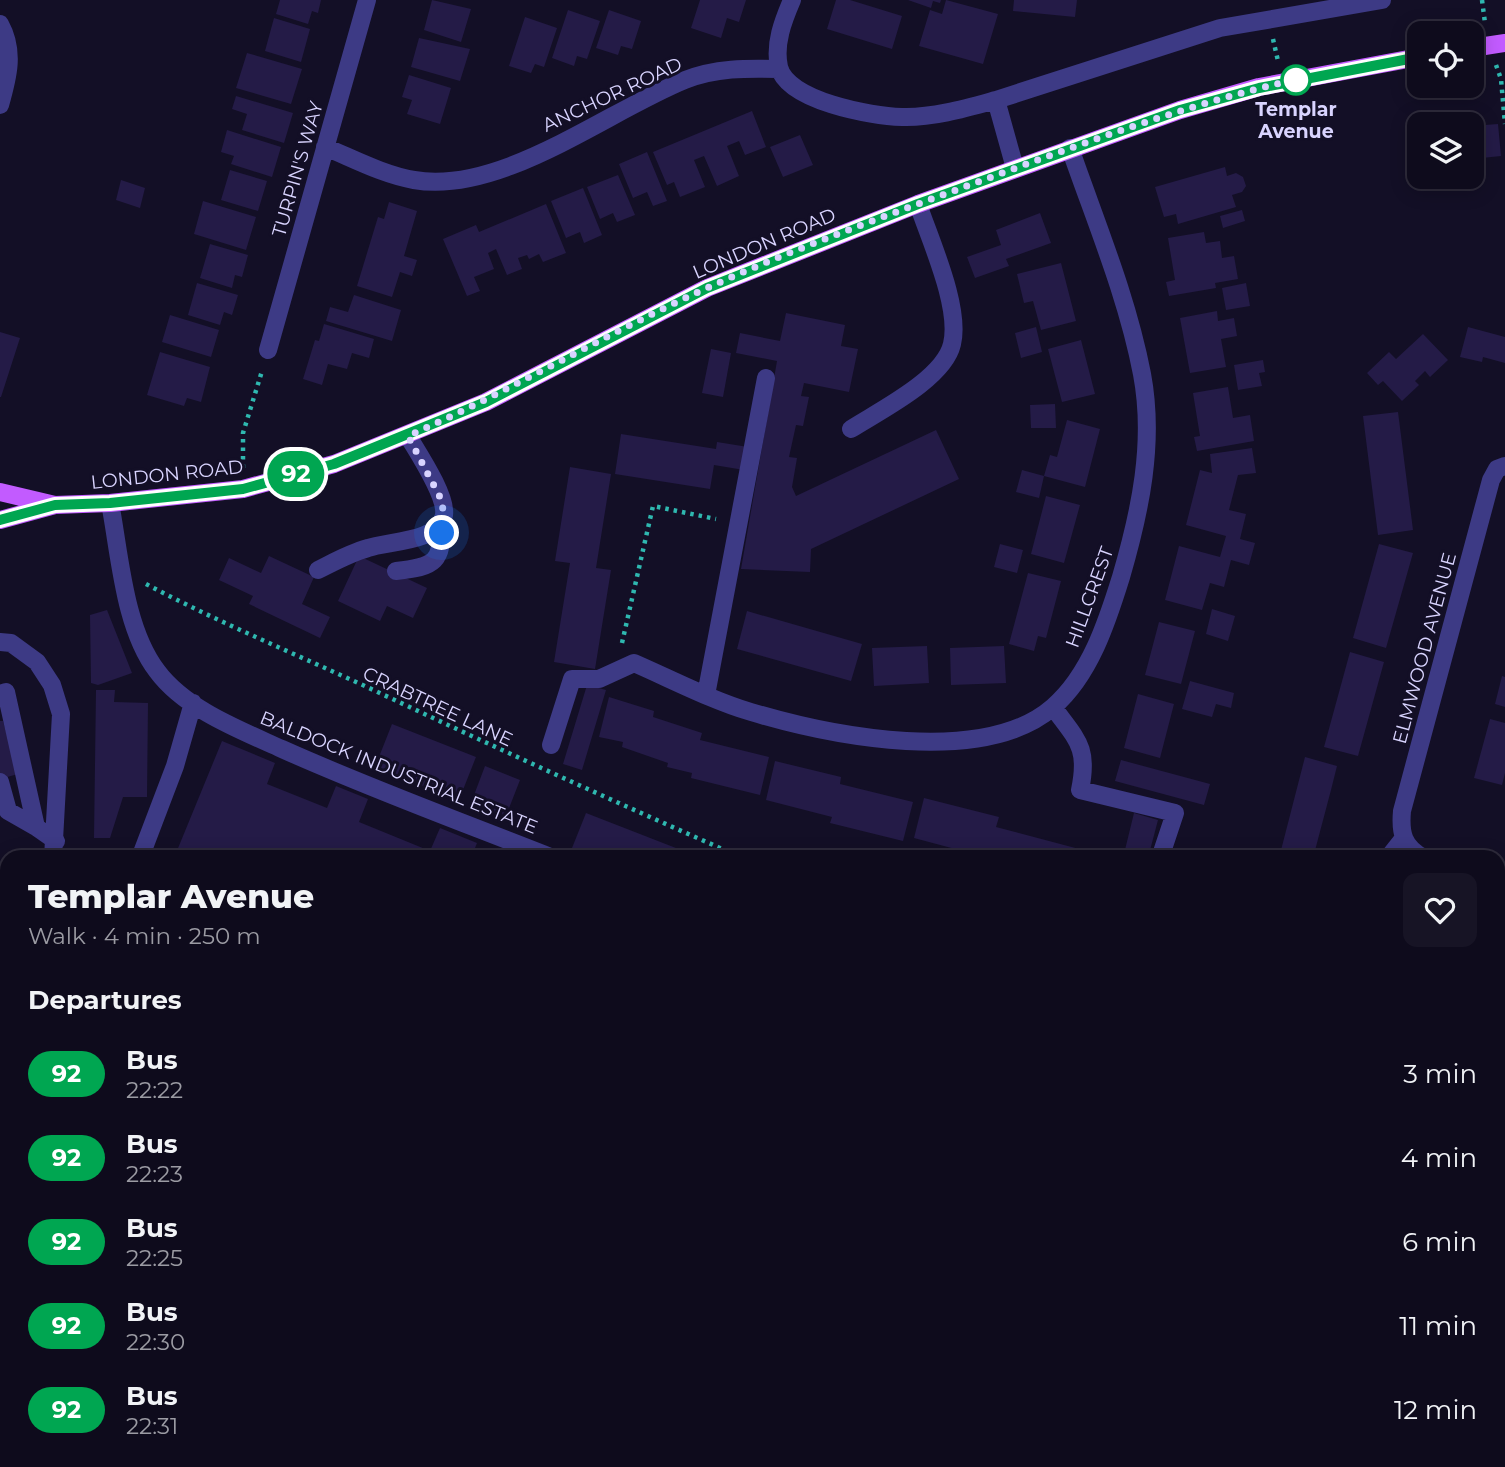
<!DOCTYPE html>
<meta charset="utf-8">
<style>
body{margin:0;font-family:Montserrat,sans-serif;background:#171425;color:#f1f3f6;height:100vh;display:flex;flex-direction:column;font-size:26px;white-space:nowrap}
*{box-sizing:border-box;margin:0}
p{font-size:23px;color:#9b9ba3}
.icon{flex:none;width:38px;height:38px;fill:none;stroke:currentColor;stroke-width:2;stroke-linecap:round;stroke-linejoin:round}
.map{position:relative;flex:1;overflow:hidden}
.side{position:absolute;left:0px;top:850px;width:1505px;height:618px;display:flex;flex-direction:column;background:#0e0b1c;border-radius:21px 21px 0 0;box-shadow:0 4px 18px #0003,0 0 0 2px #2e2b3b}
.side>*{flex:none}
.badge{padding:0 14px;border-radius:23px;font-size:24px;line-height:46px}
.buttons{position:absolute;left:1407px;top:21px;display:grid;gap:14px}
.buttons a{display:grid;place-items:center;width:77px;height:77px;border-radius:14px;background:#0e0b1c;box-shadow:0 4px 18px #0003,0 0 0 2px #2e2b3b;font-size:35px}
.you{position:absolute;width:35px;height:35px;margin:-18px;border:5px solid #fff;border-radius:50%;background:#1a73e8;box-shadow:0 0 0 10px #1a73e833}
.map>.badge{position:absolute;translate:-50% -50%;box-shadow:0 0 0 4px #fff}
h2{padding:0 28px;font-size:26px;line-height:63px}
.round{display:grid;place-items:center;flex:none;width:74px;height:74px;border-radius:14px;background:#171425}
.headline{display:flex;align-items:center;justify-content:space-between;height:119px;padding:0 28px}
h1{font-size:33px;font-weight:800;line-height:52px}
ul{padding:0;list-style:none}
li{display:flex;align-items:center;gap:21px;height:84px;padding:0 28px}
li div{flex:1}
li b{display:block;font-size:26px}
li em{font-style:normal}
li .badge{min-width:77px;font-weight:700;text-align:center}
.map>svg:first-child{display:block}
.building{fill:#241b47}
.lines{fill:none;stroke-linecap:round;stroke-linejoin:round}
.path{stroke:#2fb8b0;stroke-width:4.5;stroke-dasharray:3.5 5;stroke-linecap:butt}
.minor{stroke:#3d3a85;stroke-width:18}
.major{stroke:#c25bff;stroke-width:18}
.line-casing{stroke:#fff;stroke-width:16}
.line{stroke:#00a651;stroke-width:10}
.walk{stroke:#d9d4ff;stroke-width:7;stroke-dasharray:0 12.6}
.stop-dot{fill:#fff;stroke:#00a651;stroke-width:3.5}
.labels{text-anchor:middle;stroke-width:6;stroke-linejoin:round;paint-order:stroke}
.street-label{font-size:19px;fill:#d9d4ff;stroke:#130f26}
.stop-label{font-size:19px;font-weight:bold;fill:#d9d4ff;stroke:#130f26}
</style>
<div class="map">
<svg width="1505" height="1467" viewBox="0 0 1505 1467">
<rect width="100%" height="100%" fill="#130f26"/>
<path class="building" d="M280,0H321L318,13L312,11L308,24L276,14Z
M432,0L471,9L461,42L424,30Z
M700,0H746L739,22L727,18L721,38L691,28Z
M836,0H850L902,16L892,49L827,29Z
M908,0H941L940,3L933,1L931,8Z
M946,0L998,14L983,64L919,46L930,10L942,14Z
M1014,0H1077L1075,17L1013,11Z
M568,10L600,21L587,59L577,56L574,66L552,58Z
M609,10L641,21L632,49L621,46L618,55L596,48Z
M525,17L557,28L544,67L535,64L531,73L509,66Z
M274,18L310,29L301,62L265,51Z
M419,38L470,49L460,81L411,67Z
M247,53L302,69L291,104L236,88Z
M409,75L451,88L440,124L407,114L412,100L402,97Z
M236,96L293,113L284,143L242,130L247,114L232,109Z
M752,111L766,147L745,155L739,141L727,146L739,176L717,186L704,156L694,160L705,187L680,197L674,182L667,185L653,152Z
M1498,124L1501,156L1472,159V126Z
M227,130L281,147L272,177L231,164L234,156L221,152Z
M1419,131V164H1416L1413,132Z
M800,135L813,165L783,177L770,147Z
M647,152L667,201L653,206L647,192L633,198L619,164Z
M1225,167L1227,176L1236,173L1243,177L1246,186L1242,192L1232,195L1236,207L1178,224L1176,214L1164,217L1155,187Z
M230,170L267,181L258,211L221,200Z
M618,175L635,215L617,222L613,213L600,219L587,187Z
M121,180L145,188L140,208L116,200Z
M583,188L602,235L584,243L580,232L566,238L551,201Z
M203,201L256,217L246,250L194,234Z
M389,202L417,211L404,256L417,260L412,276L400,272L392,297L357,286L378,217L384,219Z
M546,204L566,253L543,262L539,254L529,259L527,255L518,258L522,269L507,275L496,249L488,253L494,269L474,277L480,291L467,296L443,239L476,225L479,232Z
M1242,210L1245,221L1223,228L1220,216Z
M1040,213L1051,243L1006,259L1009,266L975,278L967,257L1001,245L996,230Z
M1204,232L1206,243L1220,241L1222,258L1234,256L1238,279L1215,283L1216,288L1169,296L1166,282L1175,280L1168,238Z
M210,244L248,255L242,277L235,275L232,288L200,278Z
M1061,263L1076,321L1041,330L1033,301L1024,303L1017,274Z
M197,283L238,295L232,315L224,312L220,325L188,315Z
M1246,283L1250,306L1226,310L1222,288Z
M354,295L401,310L392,341L326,321L330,307L348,312Z
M1217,311L1218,321L1234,318L1237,336L1221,339L1226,367L1190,373L1180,318Z
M786,313L845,325L841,346L858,349L849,392L804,383L801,396L809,397L803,426L796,425L789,457L797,458L792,487L796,496L936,430L959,479L811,549L810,572L741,569L777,361L736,353L740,333L780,341Z
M170,315L219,330L211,357L162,342Z
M324,324L374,339L369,358L352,353L347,369L328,364L322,385L303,379L315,340L319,341Z
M1036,327L1042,352L1021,358L1015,333Z
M1468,327L1505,337V363L1483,357L1482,362L1460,357Z
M0,332L20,338L1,397H0Z
M1423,334L1448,360L1430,377L1425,371L1415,381L1419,385L1402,401L1383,381L1378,385L1367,373L1389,352L1396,359Z
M1081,340L1095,394L1062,402L1048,349Z
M711,349L731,353L723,397L702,393Z
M160,352L210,367L201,402L187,398L184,406L147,395Z
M1263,360L1265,372L1259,373L1262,386L1238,390L1234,365Z
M1228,387L1233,418L1250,415L1254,441L1197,451L1194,437L1200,436L1193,393Z
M1055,404L1056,428H1031L1030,405Z
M1398,412L1413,530L1378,535L1363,416Z
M1067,420L1100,429L1085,487L1044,476L1050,455L1057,457Z
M621,434L716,449L717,442L748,447L744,470L714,465L710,489L615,474Z
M1252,448L1256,473L1238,475L1229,510L1246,514L1240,539L1255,543L1249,565L1231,560L1224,587L1210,583L1202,610L1165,600L1179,546L1220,557L1226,536L1186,525L1200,470L1212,473L1210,454Z
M570,467L611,474L596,568L611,570L595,669L554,662L570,563L555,561Z
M1022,470L1044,476L1039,498L1016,492Z
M1046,496L1080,505L1064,563L1031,554Z
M1000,544L1023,550L1017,573L994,567Z
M1379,544L1413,553L1386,648L1353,638Z
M269,556L314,577L302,604L330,617L320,638L249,604L253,596L219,580L229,558L261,573Z
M359,556L427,588L413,618L387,606L380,621L338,601Z
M1028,573L1061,581L1046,638L1038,636L1034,651L1009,644Z
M1212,609L1235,616L1228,641L1206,634Z
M107,610L132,673L98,685L91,683L90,615Z
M747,611L862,644L851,681L737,649Z
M1159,622L1195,631L1181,684L1145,675Z
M927,646L929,683L874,686L872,648Z
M1004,646L1006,683L951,685L950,648Z
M1350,652L1384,662L1358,756L1324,747Z
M1502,676L1505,677V707L1495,704Z
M1190,681L1234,693L1231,708L1216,704L1212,717L1182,709Z
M587,685L606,690L582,770L563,764Z
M96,690H115L114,702L148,703L147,797H123L110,838H94Z
M1138,694L1174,704L1160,758L1124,748Z
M609,697L654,711L653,717L702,733L700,740L769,757L760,795L691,778L692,773L667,767L668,763L622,747L623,742L599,737Z
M1490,719L1505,723V773L1502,785L1474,778Z
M0,721H3L18,774L0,779Z
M392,724L476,757L459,800L375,767Z
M222,741L275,763L267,784L327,808L336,786L368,799L359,822L430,851L440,828L477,843L471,858H174Z
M1305,757L1337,766L1331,790L1313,858H1279Z
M1121,760L1210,784L1204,805L1115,781Z
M775,761L841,777L840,784L913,802L903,841L830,823L832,817L766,800Z
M485,766L520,780L506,816L471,803Z
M924,798L999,817L996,827L1113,858H989L914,838Z
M586,813L699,857V858H597L572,848Z
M1134,813L1158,820L1148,858H1123Z
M1498,933L1505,935V968L1498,966Z
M0,1001L7,1004V1461H16L14,1467H0Z
M1505,1355V1374L1498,1370Z
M1505,1378V1398L1498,1394Z
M646,1461H704L719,1467H644Z
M977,1461H1026L1014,1467H979Z
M1060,1461H1095L1091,1467H1065Z
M1102,1461H1139L1135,1467H1098Z"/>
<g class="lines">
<path class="path" d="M1482,0L1485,23
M1273,39L1278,61
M1496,65L1501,79L1505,124
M243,468V433L262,371
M146,584C218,622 293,653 367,687C492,746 617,803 743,858
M622,643L653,506L716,519
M0,976L7,979
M0,996L7,999
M1498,1094H1505
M161,1462L172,1467
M97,1467L106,1461"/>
<path class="minor" d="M792,0C783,21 774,44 779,67C787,101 871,116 902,117C933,118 967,108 996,100L1220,28L1382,0
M0,24C15,51 8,77 0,105
M996,100L1015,168
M325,147C354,159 384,175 414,180C501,195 606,112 685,80C715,68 747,68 779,69
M268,350L367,0
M851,429C879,411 944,379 952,344C961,307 930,240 918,204
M110,503C120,555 124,628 157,671C185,709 240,730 282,749C371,789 462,822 553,858
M318,570C334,562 350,553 368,548C388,541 440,542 444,515C447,496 418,453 408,436
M396,571C435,567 443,562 441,523
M0,642L11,643L37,662L52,685L61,714L53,858
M0,694L6,692L36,827L56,841
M706,695L766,378
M1053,707C1077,740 1089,747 1080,790L1175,813L1160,858
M551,745L572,679H599L634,663C673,680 711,700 751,712C831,736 984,767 1053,707C1090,675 1107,622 1121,577C1140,512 1155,443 1142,374C1127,296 1096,223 1070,148
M0,782L8,811L36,827
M140,858L175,766L193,703
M1388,858L1403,839
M1424,858C1403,847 1400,833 1402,811L1491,480L1497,469L1505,466
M1498,874L1505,876
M0,927L7,924
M0,946L7,948
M1498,1211L1505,1212
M1498,1458H1505
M1224,1461L1233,1467
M135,1467L139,1461
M730,1467L733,1461
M907,1467L909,1461
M1439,1467L1459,1461"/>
<path class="major" d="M1472,48L1505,43
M0,492L55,505L110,503L243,489L334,464L486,402L707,288L918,204L1180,110L1259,87L1419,57
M0,520L55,505"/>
</g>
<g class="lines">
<g class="line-casing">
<path id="line" d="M0,520L55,505L110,503L243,489L334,464L486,402L707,288L918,204L1180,110L1259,88L1419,57"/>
</g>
<use href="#line" class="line"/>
<path class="walk" d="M442,533L444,515L441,499L408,436C510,391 606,334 707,288C796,248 888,215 978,182C1086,142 1194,102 1306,77L1296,80"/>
</g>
<circle class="stop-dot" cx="1296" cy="80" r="14"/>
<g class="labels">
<g class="street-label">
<text transform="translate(612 94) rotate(-25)" y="7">ANCHOR ROAD</text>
<text transform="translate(297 169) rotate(-74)" y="7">TURPIN'S WAY</text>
<text transform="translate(764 243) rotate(-23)" y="7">LONDON ROAD</text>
<text transform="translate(167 474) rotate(-6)" y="7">LONDON ROAD</text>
<text transform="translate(1089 597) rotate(-70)" y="7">HILLCREST</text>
<text transform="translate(1424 648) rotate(-75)" y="7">ELMWOOD AVENUE</text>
<text transform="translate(438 706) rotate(25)" y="7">CRABTREE LANE</text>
<text transform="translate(399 772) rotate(22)" y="7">BALDOCK INDUSTRIAL ESTATE</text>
</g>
<g class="stop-label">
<text x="1296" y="116">Templar<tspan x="1296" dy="22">Avenue</tspan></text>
</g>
</g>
</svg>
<div class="buttons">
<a><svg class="icon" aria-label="locate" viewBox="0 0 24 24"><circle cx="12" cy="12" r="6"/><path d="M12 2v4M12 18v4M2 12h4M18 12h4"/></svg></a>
<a><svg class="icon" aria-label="layers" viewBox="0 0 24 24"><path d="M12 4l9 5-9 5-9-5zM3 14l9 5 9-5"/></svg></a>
</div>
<div class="you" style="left:442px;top:533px"></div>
<b class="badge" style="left:296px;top:474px;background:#00a651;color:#fff">92</b>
<section class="side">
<div class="headline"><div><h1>Templar Avenue</h1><p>Walk · 4 min · 250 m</p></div><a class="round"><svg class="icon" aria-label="heart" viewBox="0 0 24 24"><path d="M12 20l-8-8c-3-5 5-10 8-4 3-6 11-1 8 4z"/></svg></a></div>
<h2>Departures</h2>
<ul>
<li><span class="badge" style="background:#00a651;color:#fff">92</span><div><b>Bus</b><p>22:22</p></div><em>3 min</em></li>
<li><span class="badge" style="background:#00a651;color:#fff">92</span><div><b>Bus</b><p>22:23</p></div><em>4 min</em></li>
<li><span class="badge" style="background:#00a651;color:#fff">92</span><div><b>Bus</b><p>22:25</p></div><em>6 min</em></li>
<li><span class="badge" style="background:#00a651;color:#fff">92</span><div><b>Bus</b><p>22:30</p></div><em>11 min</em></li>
<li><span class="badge" style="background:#00a651;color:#fff">92</span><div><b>Bus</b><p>22:31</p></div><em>12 min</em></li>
</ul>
</section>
</div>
